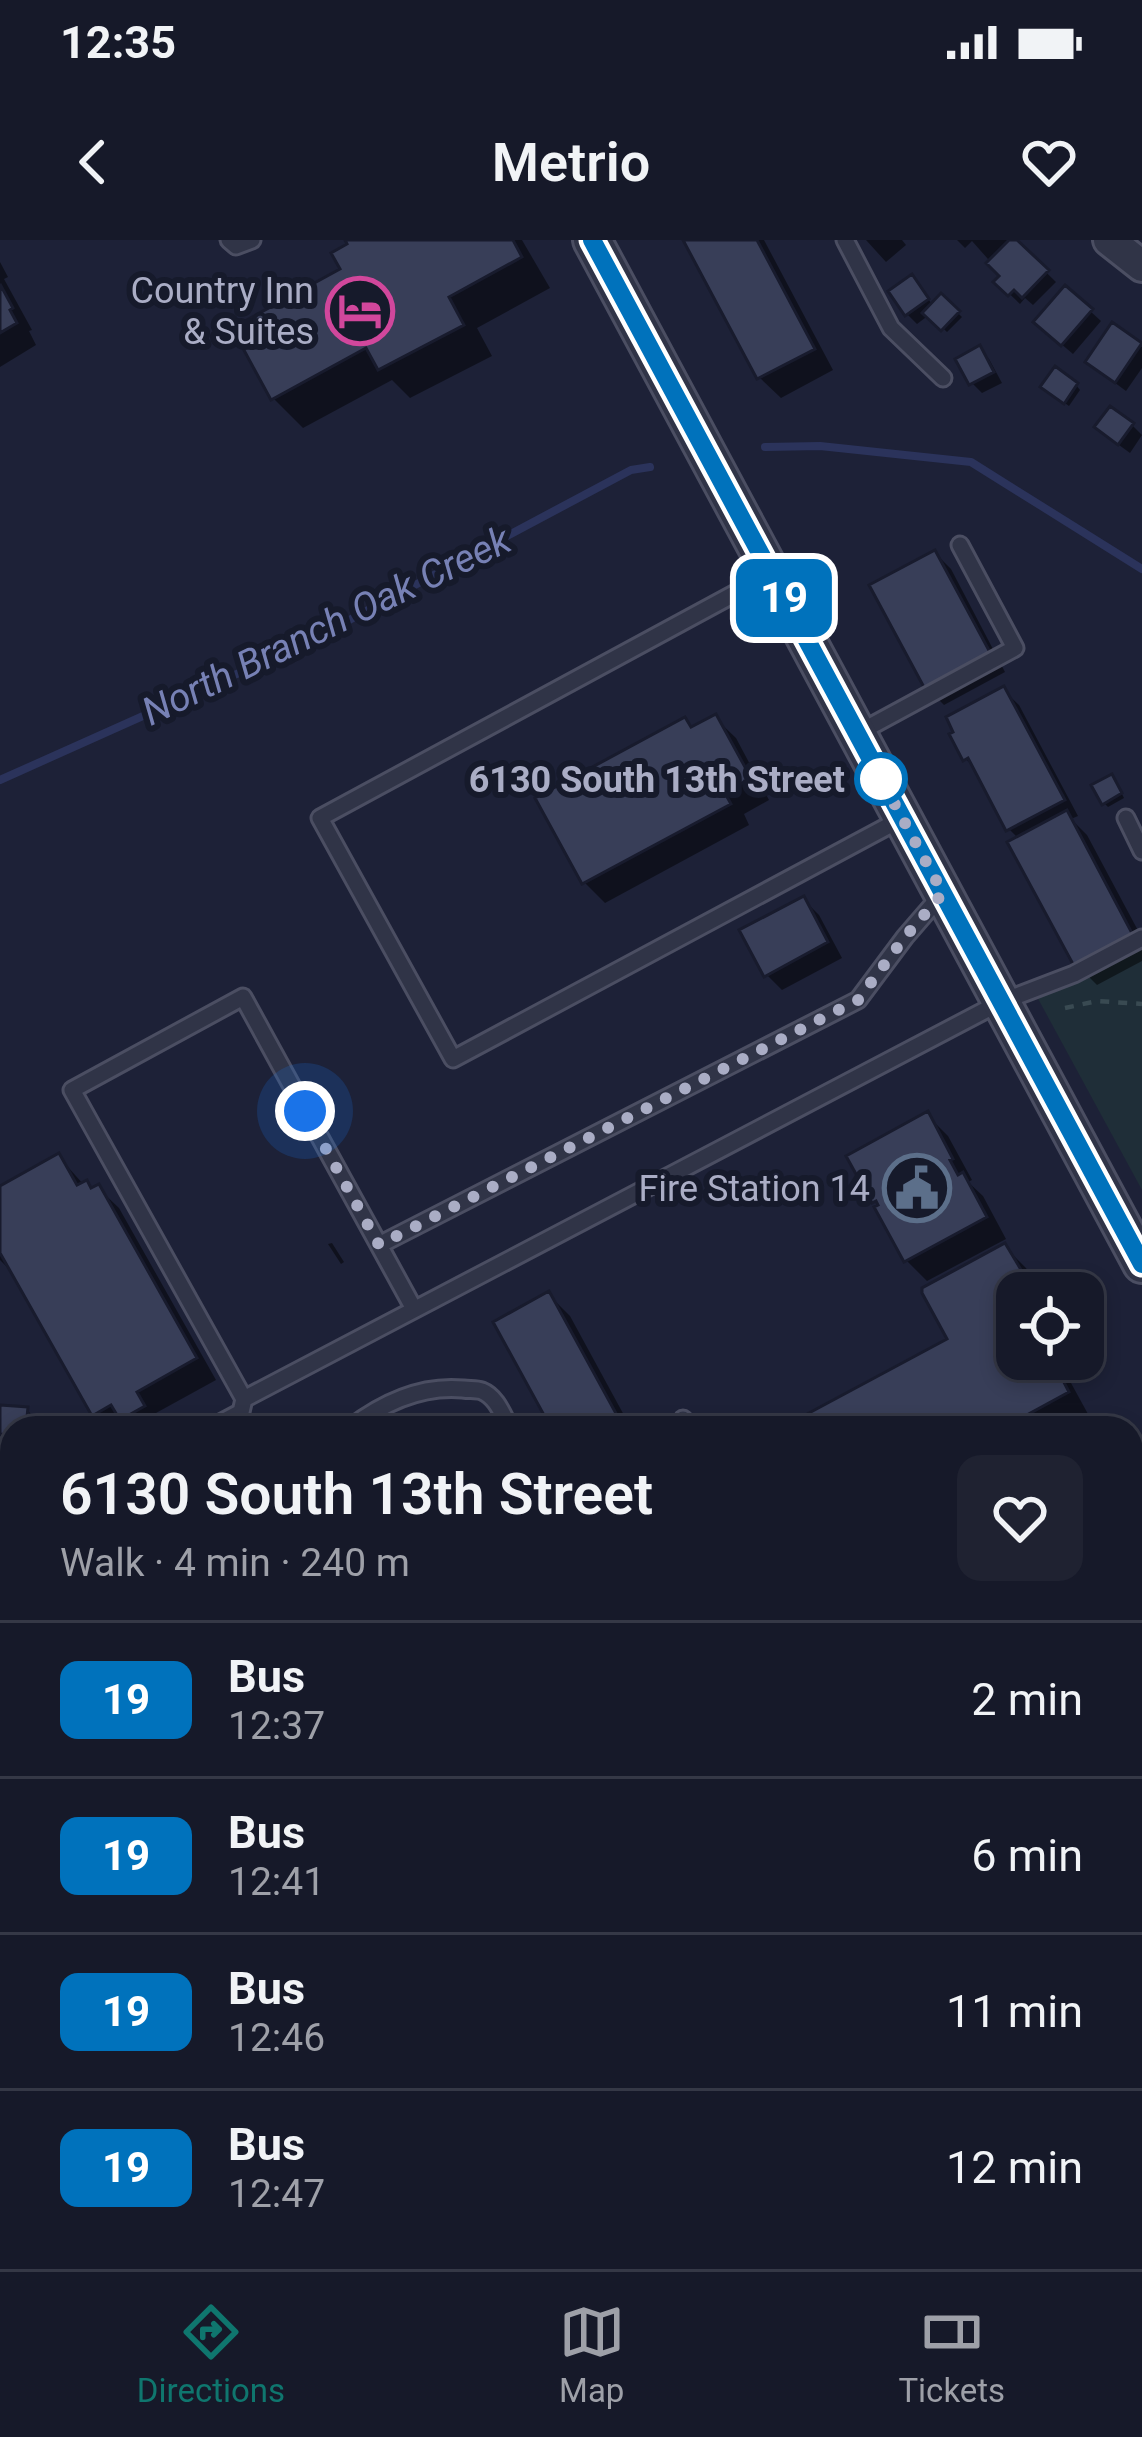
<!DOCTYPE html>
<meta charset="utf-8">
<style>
body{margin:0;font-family:Roboto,sans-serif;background:#1f2231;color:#f1f3f6;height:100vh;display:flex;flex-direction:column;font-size:45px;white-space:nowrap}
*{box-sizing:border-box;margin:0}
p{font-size:39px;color:#9ea0a8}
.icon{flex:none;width:66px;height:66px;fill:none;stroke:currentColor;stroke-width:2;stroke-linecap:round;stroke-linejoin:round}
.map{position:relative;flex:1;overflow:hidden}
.details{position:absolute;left:0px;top:1176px;width:1143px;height:855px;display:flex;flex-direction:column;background:#161929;border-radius:36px 36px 0 0;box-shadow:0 6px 18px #0003,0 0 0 3px #353846}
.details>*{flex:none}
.badge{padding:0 24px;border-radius:18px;font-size:42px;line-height:78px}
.buttons{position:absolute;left:996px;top:1032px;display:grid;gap:24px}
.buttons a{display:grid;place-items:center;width:108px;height:108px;border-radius:24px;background:#161929;box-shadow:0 6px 18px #0003,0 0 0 3px #353846;font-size:60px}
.you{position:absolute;width:60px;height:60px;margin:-30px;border:9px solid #fff;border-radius:50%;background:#1a73e8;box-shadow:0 0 0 18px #1a73e833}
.map>.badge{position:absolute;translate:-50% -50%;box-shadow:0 0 0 6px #fff}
.round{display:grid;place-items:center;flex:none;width:126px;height:126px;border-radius:24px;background:#1f2231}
.overview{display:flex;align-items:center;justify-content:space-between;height:204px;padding:0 60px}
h1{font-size:57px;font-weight:600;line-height:90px}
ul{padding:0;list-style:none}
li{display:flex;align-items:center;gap:36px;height:156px;padding:0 60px;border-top:3px solid #353846}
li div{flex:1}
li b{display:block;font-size:45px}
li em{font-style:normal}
li .badge{min-width:132px;font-weight:700;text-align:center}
.status{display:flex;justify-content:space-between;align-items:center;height:84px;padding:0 60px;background:#161929;direction:ltr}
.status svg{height:33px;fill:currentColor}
header{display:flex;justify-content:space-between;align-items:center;height:156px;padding:0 60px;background:#161929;font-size:54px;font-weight:600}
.dock{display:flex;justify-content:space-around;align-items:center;height:168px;border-top:3px solid #353846;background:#161929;font-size:33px;color:#9ea0a8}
.dock a{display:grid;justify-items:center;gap:6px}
.dock .selected{color:#0f766e}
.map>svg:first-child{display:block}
.green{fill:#1f2e38}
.shadow{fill:#0007}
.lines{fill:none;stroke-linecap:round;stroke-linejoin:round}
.stream{stroke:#2b335b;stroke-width:8}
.building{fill:#383e58;stroke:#181b2d;stroke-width:3}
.service-casing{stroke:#4b4e62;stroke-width:21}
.minor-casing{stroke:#4b4e62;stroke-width:36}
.tertiary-casing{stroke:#4b4e62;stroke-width:42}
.path{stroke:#394a52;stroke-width:4.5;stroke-dasharray:9 9;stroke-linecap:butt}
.service{stroke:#303447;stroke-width:15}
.minor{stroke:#303447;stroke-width:30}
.tertiary{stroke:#303447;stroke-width:36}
.line-casing{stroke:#fff;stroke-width:27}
.line{stroke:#0072bc;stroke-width:18}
.walk{stroke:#aaadc5;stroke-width:12;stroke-dasharray:0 21.6}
.stop-dot{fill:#fff;stroke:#0072bc;stroke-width:6}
.labels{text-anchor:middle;stroke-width:12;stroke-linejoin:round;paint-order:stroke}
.poi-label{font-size:36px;fill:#aaadc5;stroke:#161a2b;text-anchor:end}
.stop-label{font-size:36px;font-weight:bold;fill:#aaadc5;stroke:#161a2b;text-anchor:end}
.water-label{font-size:39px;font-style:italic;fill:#7781b5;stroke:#161a2b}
</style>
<div class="status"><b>12:35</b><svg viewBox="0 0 49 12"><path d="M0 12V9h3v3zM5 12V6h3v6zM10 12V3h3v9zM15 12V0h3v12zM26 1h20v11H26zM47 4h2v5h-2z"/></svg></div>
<header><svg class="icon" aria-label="back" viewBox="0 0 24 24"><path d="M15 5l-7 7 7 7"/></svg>Metrio<svg class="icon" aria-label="heart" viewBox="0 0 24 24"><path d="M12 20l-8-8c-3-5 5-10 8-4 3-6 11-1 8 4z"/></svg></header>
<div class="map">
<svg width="1142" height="2029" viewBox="0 0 1142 2029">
<rect width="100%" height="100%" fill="#1d2137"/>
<path class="green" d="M1142,698V950L1036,755Z"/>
<path class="shadow" d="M348,0H522L550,48L477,88L492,116L410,158L392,140L303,188L273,158L345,30L351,5Z
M686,0H764L833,130L781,158L760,138Z
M866,0H902L906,5L886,22Z
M957,0H1013L1056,42L1033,65L1025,58L1020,64L997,42L1003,36L972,1L965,8Z
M0,22L8,37L4,39L32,90L29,91L36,105L0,127Z
M921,48L933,66L941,57L962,77L947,92L929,75L917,84L907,74Z
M1066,49L1101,81L1073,114L1047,92Z
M1113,87L1142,107V128L1126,151L1099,131Z
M979,109L989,119L1002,143L982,153L972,143Z
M1076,145L1080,150L1069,166L1048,151Z
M1132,185L1142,195L1130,213L1108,197Z
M935,313L951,329L1005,432L944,465L928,449Z
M1003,450L1019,465L1078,576L1071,579L1087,595L1142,698V721L1097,745L1076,724L1019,599L1009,589L977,531L966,519Z
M715,478L736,498L769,560L744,574L749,585L605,663L584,642L685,480L694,489Z
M1116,542L1124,558L1108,567L1104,563Z
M803,659L819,675L842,718L782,750L767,735Z
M927,875L948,896L972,940L968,942L983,956L1006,999L927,1041L906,1020L880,967L874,961Z
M59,917L84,945L93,951L98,948L119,968L216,1140L156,1173L163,1188H109L94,1174L16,1036L0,1020V950Z
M332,1003L344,1022L341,1024L328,1004Z
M1005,1007L1026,1028L1040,1053H1017V1119H1061L1077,1139L1071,1143L1088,1174L1061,1188H790L951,1100Z
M549,1055L570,1076L631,1188H555Z
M0,1168L27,1170L37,1180L36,1188H12V1203L7,1202L0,1195Z
M1131,1359L1142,1370V1423L1131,1429Z"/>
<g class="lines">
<path class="stream" d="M765,207L820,206L971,222L1142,329
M0,540L306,403L631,230L650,227"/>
</g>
<path class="building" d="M345,0H513L522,17L449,57L464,85L378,130L366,108L271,160L232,88L340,29L331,13L347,4Z
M683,0H757L815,109L757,139Z
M1009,0H1017L1049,30L1022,58L1014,50L1008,56L993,42L999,36L986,23Z
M912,34L929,59L905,76L888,51Z
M0,44L13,68L10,70L17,83L0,93Z
M1065,45L1093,69L1061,106L1033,82Z
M941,53L960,71L941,91L922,73Z
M1112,82L1142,103L1115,143L1085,122Z
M980,105L994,132L969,145L955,119Z
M1055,126L1078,143L1064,164L1040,147Z
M1110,166L1134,183L1118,205L1094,187Z
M935,310L992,416L926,451L869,345Z
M1004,446L1065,560L1006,591L968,518L963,521L949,494L953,492L946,477Z
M716,474L751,538L725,553L731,564L582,644L535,558L685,477L691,487Z
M1112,534L1122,553L1102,565L1091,545Z
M1067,570L1133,695L1074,726L1007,602Z
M804,656L828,702L764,737L739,690Z
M928,871L953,919L950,920L958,935L963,932L987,977L904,1022L874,967L878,965L876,961L872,963L846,916Z
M59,913L77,945L87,940L91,948L99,944L197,1118L137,1152L145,1166L120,1180L111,1165L92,1176L0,1013V946Z
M1005,1003L1035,1053H1017V1119H1056L1053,1121L1069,1152L1027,1175L1029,1180L1014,1188H781L947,1099L922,1053V1048Z
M549,1051L624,1188H551L493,1082Z
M0,1165L28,1167L26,1188H12V1195L0,1194Z
M1131,1357L1142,1377V1400L1131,1406Z"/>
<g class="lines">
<g class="service-casing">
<path id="service" d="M229,0L236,6L252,0
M845,0L891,88L943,138
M771,334L320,578L453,819L903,578
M860,492L1015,408L960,305
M1126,578L1142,611
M379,1005L858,760L905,697L943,653
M414,1069L243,757L72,850L244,1159L1001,762L1074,734L1142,698
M683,1179L692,1188
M211,1188L241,1172L244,1159
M350,1188C384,1162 421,1145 463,1149C470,1150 476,1149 482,1151C497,1157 503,1176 510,1188
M0,1225L12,1234"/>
</g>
<g class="minor-casing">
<path id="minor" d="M1109,0L1142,26
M1131,1232L1142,1226"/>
</g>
<g class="tertiary-casing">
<path id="tertiary" d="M592,0L1142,1024"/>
</g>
<path class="path" d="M1065,768L1097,761L1142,764"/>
<use href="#service" class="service"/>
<use href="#minor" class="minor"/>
<use href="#tertiary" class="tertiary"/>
</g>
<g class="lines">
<g class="line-casing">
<path id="line" d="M592,0L1142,1024"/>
</g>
<use href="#line" class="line"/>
<path class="walk" d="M305,871L379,1005L858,760L905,697L943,653L881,539"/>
</g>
<defs>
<g id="hotel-ring" transform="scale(3.45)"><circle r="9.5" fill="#161a2b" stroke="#d1479c" stroke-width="1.5"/><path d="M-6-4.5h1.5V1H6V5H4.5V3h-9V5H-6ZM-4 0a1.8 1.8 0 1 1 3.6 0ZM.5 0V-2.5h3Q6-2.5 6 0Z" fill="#d1479c"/></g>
<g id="civic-ring" transform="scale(3.45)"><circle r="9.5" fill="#161a2b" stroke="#5c6f8a" stroke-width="1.5"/><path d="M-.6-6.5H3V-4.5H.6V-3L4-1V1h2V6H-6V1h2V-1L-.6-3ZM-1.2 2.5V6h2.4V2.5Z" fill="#5c6f8a"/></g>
</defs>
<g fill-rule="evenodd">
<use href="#hotel-ring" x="360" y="71"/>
<use href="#civic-ring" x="917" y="948"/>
</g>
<circle class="stop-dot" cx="881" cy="539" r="24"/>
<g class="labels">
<g class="poi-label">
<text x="314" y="63">Country Inn<tspan x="314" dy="41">&amp; Suites</tspan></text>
<text x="870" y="961">Fire Station 14</text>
</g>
<g class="stop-label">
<text x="845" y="552">6130 South 13th Street</text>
</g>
<g class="water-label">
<text transform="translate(326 385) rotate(-26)" y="14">North Branch Oak Creek</text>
</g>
</g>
</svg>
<div class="buttons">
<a><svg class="icon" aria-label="locate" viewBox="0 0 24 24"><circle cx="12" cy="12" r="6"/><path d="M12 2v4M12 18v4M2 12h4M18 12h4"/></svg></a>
</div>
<div class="you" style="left:305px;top:871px"></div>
<b class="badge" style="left:784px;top:358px;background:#0072bc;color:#fff">19</b>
<section class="details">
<div class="overview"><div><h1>6130 South 13th Street</h1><p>Walk · 4 min · 240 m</p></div><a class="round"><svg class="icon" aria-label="heart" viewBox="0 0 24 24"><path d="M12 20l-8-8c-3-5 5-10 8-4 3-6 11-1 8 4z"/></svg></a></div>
<ul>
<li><span class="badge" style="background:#0072bc;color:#fff">19</span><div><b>Bus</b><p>12:37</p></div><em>2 min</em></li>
<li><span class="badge" style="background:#0072bc;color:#fff">19</span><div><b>Bus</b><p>12:41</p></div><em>6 min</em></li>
<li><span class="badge" style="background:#0072bc;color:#fff">19</span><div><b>Bus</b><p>12:46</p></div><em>11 min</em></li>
<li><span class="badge" style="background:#0072bc;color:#fff">19</span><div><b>Bus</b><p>12:47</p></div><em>12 min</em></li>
</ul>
</section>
</div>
<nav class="dock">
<a class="selected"><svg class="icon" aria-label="directions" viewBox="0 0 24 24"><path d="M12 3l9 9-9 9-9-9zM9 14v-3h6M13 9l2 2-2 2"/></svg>Directions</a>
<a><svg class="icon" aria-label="map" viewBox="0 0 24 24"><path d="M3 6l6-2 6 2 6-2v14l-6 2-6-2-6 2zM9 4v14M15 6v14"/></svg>Map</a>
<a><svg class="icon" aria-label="tickets" viewBox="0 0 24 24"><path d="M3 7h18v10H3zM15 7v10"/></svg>Tickets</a>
</nav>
